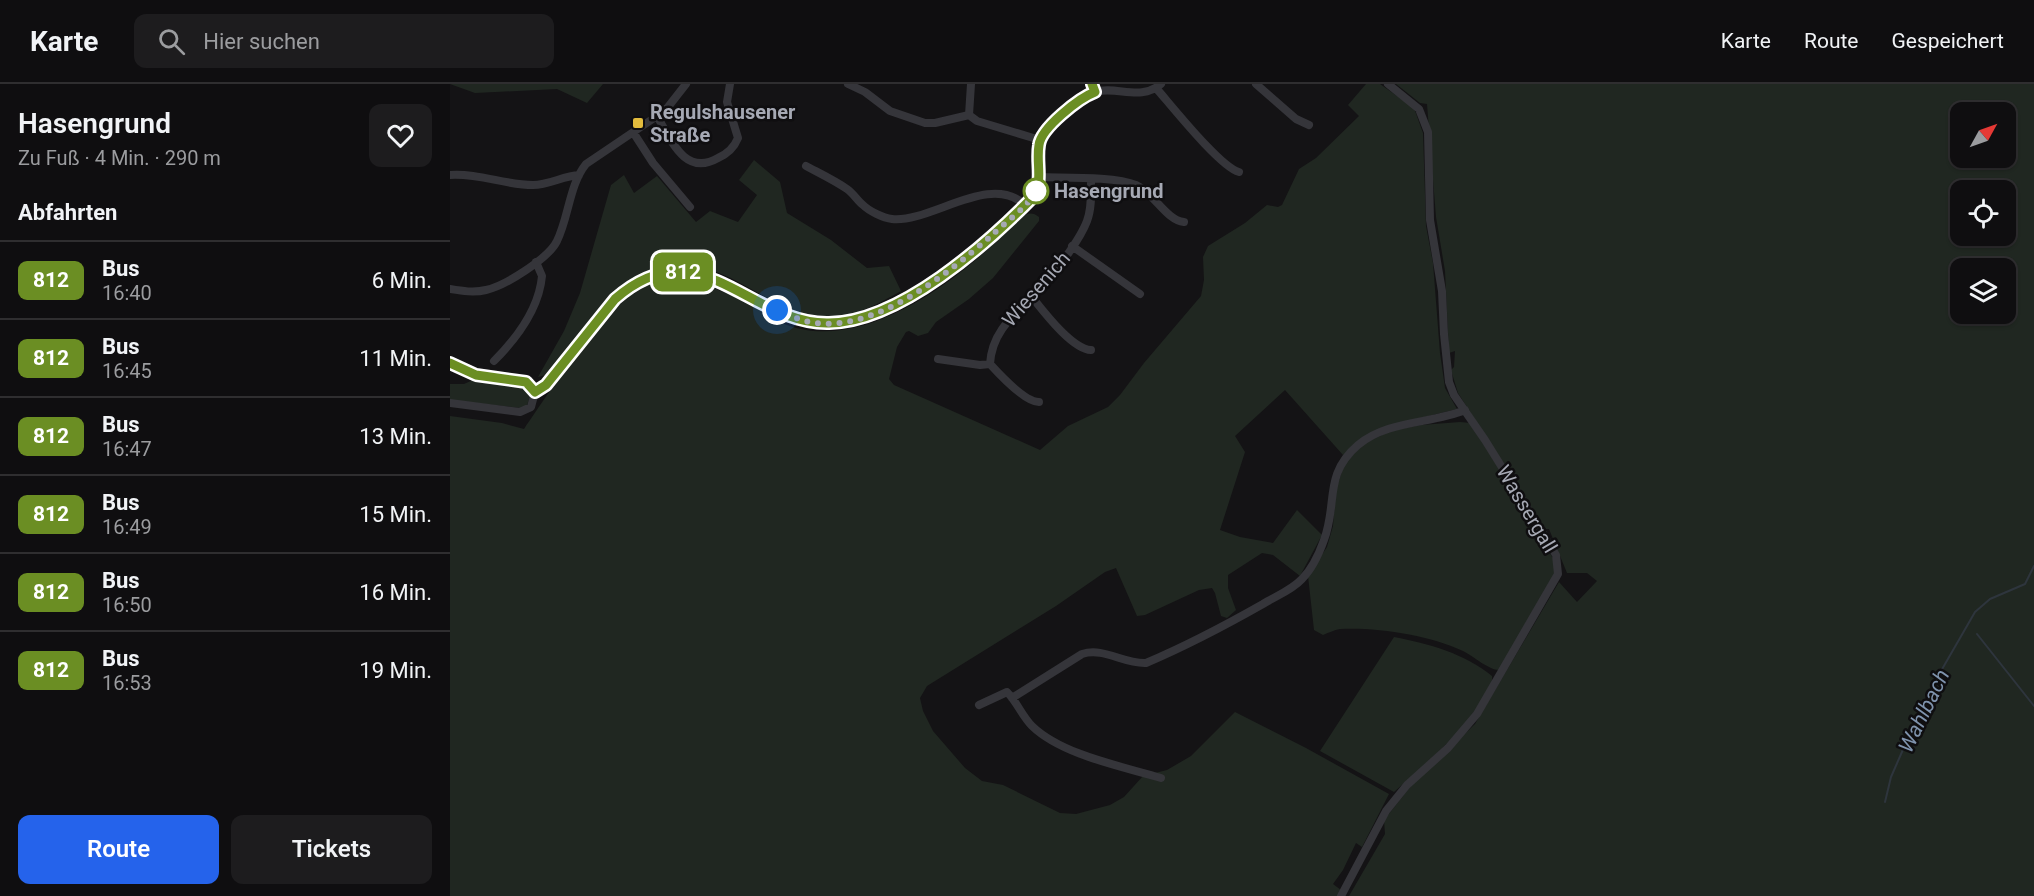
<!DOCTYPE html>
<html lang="de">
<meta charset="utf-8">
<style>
body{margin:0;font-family:Roboto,sans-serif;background:#1d1c1e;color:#f1f3f6;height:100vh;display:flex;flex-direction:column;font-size:22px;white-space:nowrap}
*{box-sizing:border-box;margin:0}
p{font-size:20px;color:#9b9c9f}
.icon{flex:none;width:33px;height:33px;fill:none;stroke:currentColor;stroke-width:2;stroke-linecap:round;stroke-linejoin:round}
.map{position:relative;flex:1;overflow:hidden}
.sheet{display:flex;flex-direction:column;background:#0f0e10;width:450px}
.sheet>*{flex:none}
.badge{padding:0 12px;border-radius:9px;font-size:21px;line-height:39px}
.needle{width:39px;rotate:50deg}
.fabs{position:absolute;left:1500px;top:18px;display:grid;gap:12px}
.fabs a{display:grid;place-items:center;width:66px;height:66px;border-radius:12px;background:#0f0e10;box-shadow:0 2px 4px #0004,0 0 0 2px #2f2e30;font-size:30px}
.you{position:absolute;width:30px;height:30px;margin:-15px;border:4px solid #fff;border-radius:50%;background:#1a73e8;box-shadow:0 0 0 9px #1a73e833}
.map>.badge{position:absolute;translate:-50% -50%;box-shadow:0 0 0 3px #fff}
h2{padding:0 18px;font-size:22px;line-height:54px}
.round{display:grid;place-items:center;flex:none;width:63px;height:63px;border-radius:12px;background:#1d1c1e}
.overview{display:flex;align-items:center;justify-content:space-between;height:102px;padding:0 18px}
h1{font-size:28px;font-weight:600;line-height:45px}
.button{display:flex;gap:12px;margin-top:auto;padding:12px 18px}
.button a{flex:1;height:69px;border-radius:12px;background:#2563eb;color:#fff;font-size:24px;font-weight:600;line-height:69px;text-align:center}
.button a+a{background:#1d1c1e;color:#f1f3f6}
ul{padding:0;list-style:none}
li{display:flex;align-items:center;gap:18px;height:78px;padding:0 18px;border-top:2px solid #2f2e30}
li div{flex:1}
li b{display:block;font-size:22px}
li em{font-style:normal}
li .badge{min-width:66px;font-weight:700;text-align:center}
header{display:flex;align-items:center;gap:36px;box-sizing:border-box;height:84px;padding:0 30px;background:#0f0e10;border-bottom:2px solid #2f2e30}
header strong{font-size:28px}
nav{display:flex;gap:33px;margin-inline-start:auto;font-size:21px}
.search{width:420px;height:54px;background:#1d1c1e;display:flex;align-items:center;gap:15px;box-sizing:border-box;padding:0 21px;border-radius:12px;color:#9b9c9f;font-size:22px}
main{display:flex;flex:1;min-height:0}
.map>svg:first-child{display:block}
.green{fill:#202721;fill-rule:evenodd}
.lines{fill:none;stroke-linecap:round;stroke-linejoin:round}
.stream{stroke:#2e353d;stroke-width:2}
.minor{stroke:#35353a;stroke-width:8}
.line-casing{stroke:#fff;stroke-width:14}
.line{stroke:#6b8e23;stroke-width:9}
.walk{stroke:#a6a9b4;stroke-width:6;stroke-dasharray:0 10.8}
.poi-dot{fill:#e3bc3d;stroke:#0f0e10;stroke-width:2}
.stop-dot{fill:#fff;stroke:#6b8e23;stroke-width:3}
.labels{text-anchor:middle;stroke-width:5;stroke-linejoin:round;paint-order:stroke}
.poi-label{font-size:20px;font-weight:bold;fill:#a6a9b4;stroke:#0f0e10;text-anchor:start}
.stop-label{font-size:20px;font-weight:bold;fill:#a6a9b4;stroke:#0f0e10;text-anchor:start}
.street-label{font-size:20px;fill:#a6a9b4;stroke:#0f0e10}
.water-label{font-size:21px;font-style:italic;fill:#7f93ad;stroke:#0f0e10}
</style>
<header>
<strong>Karte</strong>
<div class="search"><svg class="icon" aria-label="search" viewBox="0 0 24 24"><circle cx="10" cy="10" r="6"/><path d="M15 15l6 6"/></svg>Hier suchen</div>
<nav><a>Karte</a><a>Route</a><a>Gespeichert</a></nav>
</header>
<main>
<section class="sheet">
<div class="overview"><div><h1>Hasengrund</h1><p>Zu Fuß · 4 Min. · 290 m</p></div><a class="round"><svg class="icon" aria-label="heart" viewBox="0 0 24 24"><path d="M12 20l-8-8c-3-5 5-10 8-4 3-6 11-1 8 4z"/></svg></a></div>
<h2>Abfahrten</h2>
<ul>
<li><span class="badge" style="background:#6b8e23;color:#fff">812</span><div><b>Bus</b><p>16:40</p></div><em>6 Min.</em></li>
<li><span class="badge" style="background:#6b8e23;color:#fff">812</span><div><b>Bus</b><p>16:45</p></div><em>11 Min.</em></li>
<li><span class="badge" style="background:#6b8e23;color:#fff">812</span><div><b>Bus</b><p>16:47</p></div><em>13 Min.</em></li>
<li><span class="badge" style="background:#6b8e23;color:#fff">812</span><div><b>Bus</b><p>16:49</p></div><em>15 Min.</em></li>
<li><span class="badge" style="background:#6b8e23;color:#fff">812</span><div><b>Bus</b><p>16:50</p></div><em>16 Min.</em></li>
<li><span class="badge" style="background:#6b8e23;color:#fff">812</span><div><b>Bus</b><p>16:53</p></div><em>19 Min.</em></li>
</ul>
<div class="button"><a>Route</a><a>Tickets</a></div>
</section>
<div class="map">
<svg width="1584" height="812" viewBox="0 0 1584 812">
<rect width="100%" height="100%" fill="#141315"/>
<path class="green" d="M0,0H153L137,19L107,5L25,9Z
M916,0H930L964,24L973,49L976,142L983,179L990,269L995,304L1007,325L958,337L893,371L835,306L785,352L795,368L770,446L790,453L823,459L847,426L872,451L850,492L823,471L812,469L778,491V504L786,526L777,534L771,532L765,509L762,504L749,506L695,531L687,532L666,484L655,488L606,522L477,602L470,614L473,627L483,647L515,684L532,697L553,701L610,729L626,730L660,721L674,713L693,692L717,686L741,672L785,628L856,664L939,710L912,763L906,759L893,786L883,800L891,806L893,812H0V332L52,339L74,345C102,305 160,212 205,197C212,194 220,195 228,196C255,198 280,210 304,223C314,228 322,235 332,239C396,267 474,219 522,179C540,165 555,147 572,132C578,129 583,128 589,133V137L543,194L519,215L486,238L478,249L468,252L459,247L456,248L447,263L439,295L444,301L590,366L618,342L658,323L670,311L694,279L751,212L754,196L753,173L758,162L795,139L817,121L828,123L832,121L849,85L866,74L909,32L898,21Z
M946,0H1584V812H899L935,750L934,736L961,702L1025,640L1109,498L1127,518L1147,497L1137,489H1117L1099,445H1095L1008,309L1001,286L1004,283L1005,267L999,269L995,187L986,133L977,20L970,19ZM1510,28H1556V74H1510ZM1510,106H1556V152H1510ZM1510,184H1556V230H1510Z
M304,76L330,98L337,129L381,156L417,184L439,182L451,207C431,218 411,230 388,233C322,240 283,169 213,183C202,185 192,188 183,194C150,215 124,259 100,290L88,293L114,247L130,209L161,101L174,91L184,109L207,92L246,138L260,127L288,138L307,111L289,96Z
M23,296L75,302L81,308L77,322L71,324L0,316V300H14Z
M1010,338L1021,339L1104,476L1105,492L1049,586C1039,586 1023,572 1013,567C980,551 926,543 890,545C884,546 878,549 873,551L864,546L858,492L877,463L883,442L886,405L895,379L914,360L940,347L971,341Z
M944,553C979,560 1014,569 1042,592C1046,622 966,688 944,708L870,667Z"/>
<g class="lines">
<path class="stream" d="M1527,550L1584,622
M1435,718L1441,693L1455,661L1469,637L1491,587L1525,528L1540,515L1575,500L1584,482"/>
<path class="minor" d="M398,0L415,8L440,27L475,39H485L519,31
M806,0L846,35L859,41
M706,4C721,21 770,83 789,88
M519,31L527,37L590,56
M519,31L521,0
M207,32C221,56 235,93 268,74C277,70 284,64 288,54L277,18L280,0
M183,48L203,79L240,123
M356,82C369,89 384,96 397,105C403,109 407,116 413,121C419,127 433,134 442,135C481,139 540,88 575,121
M0,91C29,89 55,101 83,101C99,101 113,92 129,91
M589,93C613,94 665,92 686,101C704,109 716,136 734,138
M622,162L690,210
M0,205C12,207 24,209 36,206C55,202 99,174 107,157C119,133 119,101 136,80L207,32L218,23L236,0
M582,213C594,228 622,265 641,266
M488,275L530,281L540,280
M44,277C67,254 89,225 92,192L86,178
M0,279C30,296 46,291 76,298L85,308
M85,308L96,301L165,215C249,140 305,246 388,239C452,234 537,159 580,115C598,95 579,65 597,45C605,35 632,12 644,8C667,1 690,18 711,0
M589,318C575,318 550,291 540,280C542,245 567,229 590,205C604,190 630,156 637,137C642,124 641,109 641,96
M0,319L70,328L81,323L85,308
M562,614L632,570C654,563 673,580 696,579C736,562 776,541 813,520C826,512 842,506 852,495C862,485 869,470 874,456C888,419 873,391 908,361C938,336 981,340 1015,326
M529,621L557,608C567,618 572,632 582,642C612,671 671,682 711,694
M891,812L936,727L957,701L998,664L1027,630L1108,490L1106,471L1099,459L1035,356L1004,311L999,298L994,250L992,207L980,136L978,48L969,25L938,0"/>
</g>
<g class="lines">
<g class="line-casing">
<path id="line" d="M0,279L26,291L76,298L85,308L96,301L165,215C249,141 300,241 379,239C450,238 537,160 584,112C593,96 586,78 589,61C591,44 629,14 645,8L642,0"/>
</g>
<use href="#line" class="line"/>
<path class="walk" d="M327,226C339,231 352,237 365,239C427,247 497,190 541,152C555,138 577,124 586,107"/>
</g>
<rect class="poi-dot" x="182" y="33" width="12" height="12" rx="3"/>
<circle class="stop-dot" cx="586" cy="107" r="12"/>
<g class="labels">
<g class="poi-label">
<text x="200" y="35">Regulshausener<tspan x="200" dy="23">Straße</tspan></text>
</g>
<g class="stop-label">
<text x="604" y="114">Hasengrund</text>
</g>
<g class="street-label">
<text transform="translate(586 205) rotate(-49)" y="7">Wiesenich</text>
<text transform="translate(1077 425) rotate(59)" y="7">Wassergall</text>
</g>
<g class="water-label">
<text transform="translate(1474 627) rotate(-64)" y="7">Wahlbach</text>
</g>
</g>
</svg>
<div class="fabs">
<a><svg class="needle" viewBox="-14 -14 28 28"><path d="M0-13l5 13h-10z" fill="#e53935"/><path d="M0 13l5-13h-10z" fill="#9b9c9f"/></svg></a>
<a><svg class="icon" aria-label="locate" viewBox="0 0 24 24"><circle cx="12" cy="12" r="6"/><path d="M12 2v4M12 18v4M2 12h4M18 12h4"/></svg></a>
<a><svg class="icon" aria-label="layers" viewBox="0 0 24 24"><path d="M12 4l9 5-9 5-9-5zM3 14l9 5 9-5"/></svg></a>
</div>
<div class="you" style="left:327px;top:226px"></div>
<b class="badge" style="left:233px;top:188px;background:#6b8e23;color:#fff">812</b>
</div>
</main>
